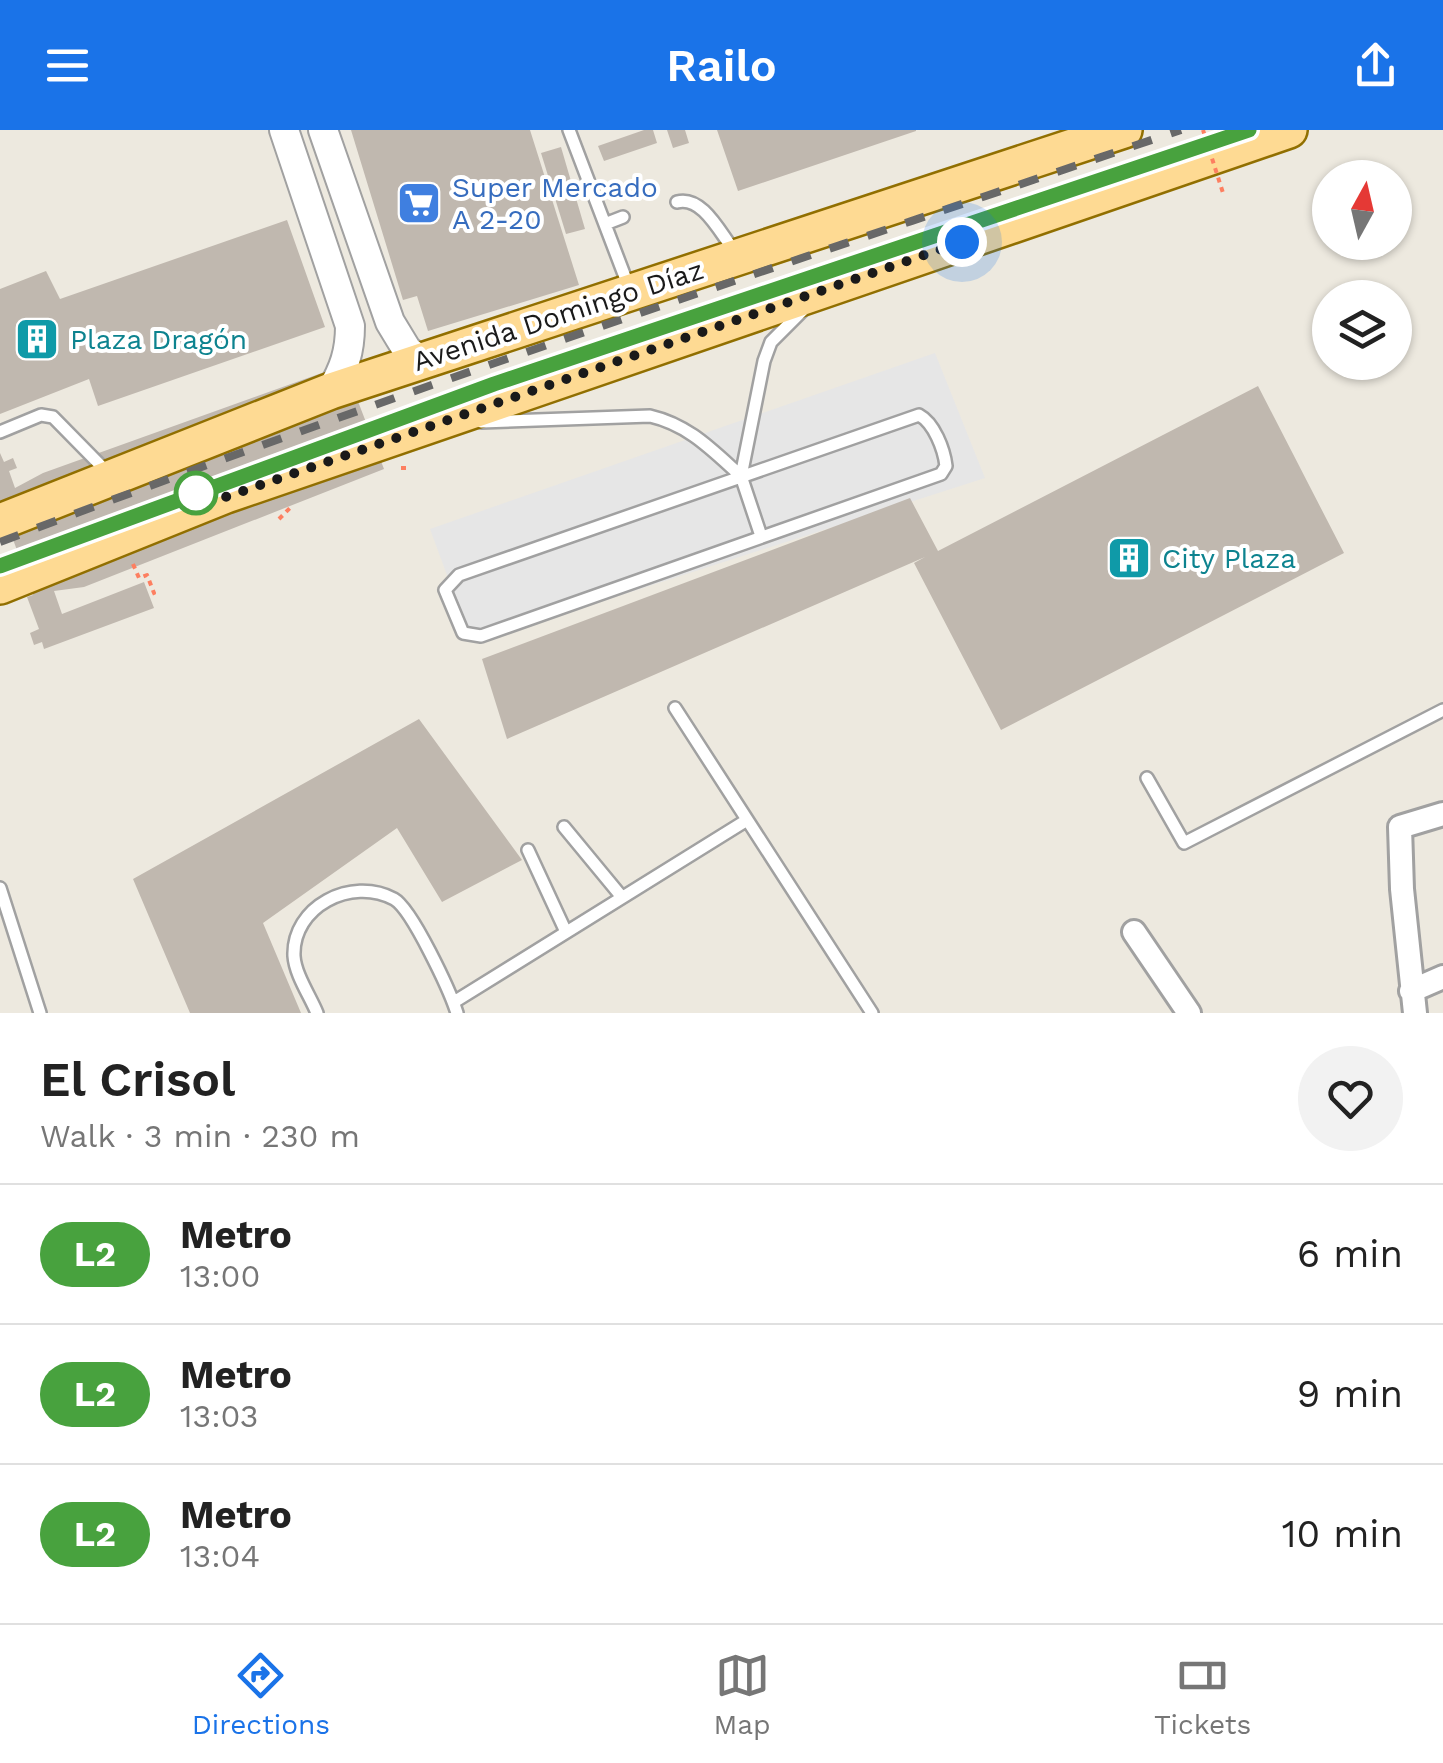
<!DOCTYPE html>
<meta charset="utf-8">
<style>
body{margin:0;font-family:"Work Sans",sans-serif;background:#f2f2f2;color:#222;height:100vh;display:flex;flex-direction:column;font-size:38px;white-space:nowrap}
*{box-sizing:border-box;margin:0}
p{font-size:32px;color:#767676}
.icon{flex:none;width:55px;height:55px;fill:none;stroke:currentColor;stroke-width:2;stroke-linecap:round;stroke-linejoin:round}
.map{position:relative;height:883px;overflow:hidden}
.sheet{display:flex;flex-direction:column;background:#fff;flex:1}
.sheet>*{flex:none}
.badge{padding:0 20px;border-radius:32px;font-size:35px;line-height:65px}
.needle{width:65px;rotate:8deg}
.buttons{position:absolute;left:1312px;top:30px;display:grid;gap:20px}
.buttons a{display:grid;place-items:center;width:100px;height:100px;border-radius:50%;background:#fff;box-shadow:0 2px 8px #0004;font-size:50px}
.you{position:absolute;width:50px;height:50px;margin:-25px;border:8px solid #fff;border-radius:50%;background:#1a73e8;box-shadow:0 0 0 15px #1a73e833}
.map>.badge{position:absolute;translate:-50% -50%;box-shadow:0 0 0 5px #fff}
.round{display:grid;place-items:center;flex:none;width:105px;height:105px;border-radius:52px;background:#f2f2f2}
.head{display:flex;align-items:center;justify-content:space-between;height:170px;padding:0 40px}
h1{font-size:48px;font-weight:600;line-height:75px}
ul{padding:0;list-style:none}
li{display:flex;align-items:center;gap:30px;height:140px;padding:0 40px;border-top:2px solid #e0e0e0}
li div{flex:1}
li b{display:block;font-size:38px}
li em{font-style:normal}
li .badge{min-width:110px;font-weight:700;text-align:center}
header{display:flex;justify-content:space-between;align-items:center;height:130px;padding:0 40px;background:#1a73e8;color:#fff;font-size:45px;font-weight:600}
.dock{display:flex;justify-content:space-around;align-items:center;height:140px;border-top:2px solid #e0e0e0;background:#fff;font-size:28px;color:#767676}
.dock a{display:grid;justify-items:center;gap:5px}
.dock .current{color:#1a73e8}
.map>svg:first-child{display:block}
.parking{fill:#e6e6e6}
.building{fill:#c0b8af}
.lines{fill:none;stroke-linecap:round;stroke-linejoin:round}
.service-casing{stroke:#a1a1a1;stroke-width:16}
.minor-casing{stroke:#a1a1a1;stroke-width:28}
.tertiary-casing{stroke:#a1a1a1;stroke-width:32}
.primary-casing{stroke:#916f00;stroke-width:40}
.path{stroke:#fd7f60;stroke-width:4;stroke-dasharray:5 5;stroke-linecap:butt}
.service{stroke:#fff;stroke-width:11}
.minor{stroke:#fff;stroke-width:22}
.tertiary{stroke:#fff;stroke-width:28}
.primary{stroke:#feda93;stroke-width:35}
.rail{stroke:#686868;stroke-width:8;stroke-dasharray:20 20;stroke-linecap:butt}
.path-bridge{stroke:#fd7f60;stroke-width:4;stroke-dasharray:5 5;stroke-linecap:butt}
.line-casing{stroke:#fff;stroke-width:22}
.line{stroke:#48a23e;stroke-width:15}
.walk{stroke:#1a1a1a;stroke-width:10;stroke-dasharray:0 18}
.stop-dot{fill:#fff;stroke:#48a23e;stroke-width:5}
.labels{text-anchor:middle;stroke-width:8;stroke-linejoin:round;paint-order:stroke}
.shop-label{font-size:28px;fill:#366cbe;stroke:#fff;text-anchor:start}
.street-label{font-size:28px;fill:#1a1a1a;stroke:#fff}
.culture-label{font-size:28px;fill:#0d838f;stroke:#fff;text-anchor:start}
</style>
<header><svg class="icon" aria-label="menu" viewBox="0 0 24 24"><path d="M4 6h16M4 12h16M4 18h16"/></svg>Railo<svg class="icon" aria-label="share" viewBox="0 0 24 24"><path d="M12 15V3M7 8l5-5 5 5M5 13v7h14v-7"/></svg></header>
<div class="map">
<svg width="1443" height="883" viewBox="0 0 1443 883">
<rect width="100%" height="100%" fill="#ede9df"/>
<path class="parking" d="M935,223L985,348L472,513L430,399Z"/>
<path class="building" d="M351,0H530L579,155L428,201L417,166L403,170Z
M644,0H653L657,13L604,31L598,16Z
M667,0H685L689,13L673,18Z
M717,0H916V1L738,61Z
M561,17L585,99L566,104L541,23Z
M287,90L325,197L98,276L89,249L0,284V159L46,141L60,169Z
M344,235L384,339L84,457L54,461L62,484L144,452L154,478L44,519L42,512L34,515L30,503L39,499L27,467L33,465L0,373V323L4,332L13,328L17,338L9,341L15,358L43,343Z
M1258,256L1344,423L1001,600L914,433L925,427L507,609L482,529L910,368L938,421Z
M419,589L522,730L442,772L397,698L263,793L301,883H190L133,749Z"/>
<g class="lines">
<g class="service-casing">
<path id="service" d="M569,0L630,160
M677,72C703,65 721,105 736,123
M605,94L623,87
M919,285C934,293 944,319 946,336L941,344L481,506L463,503L445,460L459,445Z
M481,292L650,286C689,295 712,320 741,346
M0,302L41,285L53,287L110,345
M761,406L741,346L764,231L771,212L803,180
M675,578L872,883
M1147,648L1184,713L1443,580
M564,697L621,766
M528,720L566,802
M0,758L40,883
M454,872L747,690
M317,883C310,866 295,844 294,826C292,777 351,746 394,769C412,779 450,861 457,883"/>
</g>
<g class="minor-casing">
<path id="minor" d="M1134,802L1189,883
M1411,861L1443,847
M1415,883L1402,759L1400,697L1443,684"/>
</g>
<g class="tertiary-casing">
<path id="tertiary" d="M284,0L350,196C350,222 344,239 331,261
M323,0L390,192L407,220L420,230"/>
</g>
<g class="primary-casing">
<path id="primary" d="M0,392L331,261L1124,0
M0,456L226,365L1289,0"/>
</g>
<path class="path" d="M401,338H411
M279,389L293,375
M133,434L139,448L147,445L154,463L149,465"/>
<use href="#service" class="service"/>
<use href="#minor" class="minor"/>
<use href="#tertiary" class="tertiary"/>
<use href="#primary" class="primary"/>
<path class="rail" d="M0,412C389,264 786,134 1181,0
M0,436L458,266L781,155L1249,0"/>
<path class="path-bridge" d="M1203,0L1223,63"/>
</g>
<g class="lines">
<g class="line-casing">
<path id="line" d="M0,436L494,254L1249,0"/>
</g>
<use href="#line" class="line"/>
<path class="walk" d="M196,363L191,379L962,112"/>
</g>
<defs>
<g id="supermarket-square" transform="scale(2.25)"><rect x="-9" y="-9" width="18" height="18" rx="4" fill="#3f7fe0" stroke="#fff"/><path d="M-6-5.5h2.5l.6 2H6L4.5 2H-2.5L-4.4-4H-6ZM-1.5 3.2a1.3 1.3 0 1 0 .1 0ZM3 3.2a1.3 1.3 0 1 0 .1 0Z" fill="#fff"/></g>
<g id="building-square" transform="scale(2.25)"><rect x="-9" y="-9" width="18" height="18" rx="4" fill="#0f9aa8" stroke="#fff"/><path d="M-4-6H4V6H1V3H-1V6H-4ZM-2.5-4.3h1.7v1.8h-1.7ZM.8-4.3h1.7v1.8H.8ZM-2.5-1h1.7V.8h-1.7ZM.8-1h1.7V.8H.8Z" fill="#fff"/></g>
</defs>
<g fill-rule="evenodd">
<use href="#supermarket-square" x="419" y="73"/>
<use href="#building-square" x="37" y="209"/>
<use href="#building-square" x="1129" y="428"/>
</g>
<circle class="stop-dot" cx="196" cy="363" r="20"/>
<g class="labels">
<g class="shop-label">
<text x="452" y="67">Super Mercado<tspan x="452" dy="32">A 2-20</tspan></text>
</g>
<g class="street-label">
<text transform="translate(558 185) rotate(-18)" y="10">Avenida Domingo Díaz</text>
</g>
<g class="culture-label">
<text x="70" y="219">Plaza Dragón</text>
<text x="1162" y="438">City Plaza</text>
</g>
</g>
</svg>
<div class="buttons">
<a><svg class="needle" viewBox="-14 -14 28 28"><path d="M0-13l5 13h-10z" fill="#e53935"/><path d="M0 13l5-13h-10z" fill="#767676"/></svg></a>
<a><svg class="icon" aria-label="layers" viewBox="0 0 24 24"><path d="M12 4l9 5-9 5-9-5zM3 14l9 5 9-5"/></svg></a>
</div>
<div class="you" style="left:962px;top:112px"></div>
</div>
<section class="sheet">
<div class="head"><div><h1>El Crisol</h1><p>Walk · 3 min · 230 m</p></div><a class="round"><svg class="icon" aria-label="heart" viewBox="0 0 24 24"><path d="M12 20l-8-8c-3-5 5-10 8-4 3-6 11-1 8 4z"/></svg></a></div>
<ul>
<li><span class="badge" style="background:#48a23e;color:#fff">L2</span><div><b>Metro</b><p>13:00</p></div><em>6 min</em></li>
<li><span class="badge" style="background:#48a23e;color:#fff">L2</span><div><b>Metro</b><p>13:03</p></div><em>9 min</em></li>
<li><span class="badge" style="background:#48a23e;color:#fff">L2</span><div><b>Metro</b><p>13:04</p></div><em>10 min</em></li>
</ul>
</section>
<nav class="dock">
<a class="current"><svg class="icon" aria-label="directions" viewBox="0 0 24 24"><path d="M12 3l9 9-9 9-9-9zM9 14v-3h6M13 9l2 2-2 2"/></svg>Directions</a>
<a><svg class="icon" aria-label="map" viewBox="0 0 24 24"><path d="M3 6l6-2 6 2 6-2v14l-6 2-6-2-6 2zM9 4v14M15 6v14"/></svg>Map</a>
<a><svg class="icon" aria-label="tickets" viewBox="0 0 24 24"><path d="M3 7h18v10H3zM15 7v10"/></svg>Tickets</a>
</nav>
